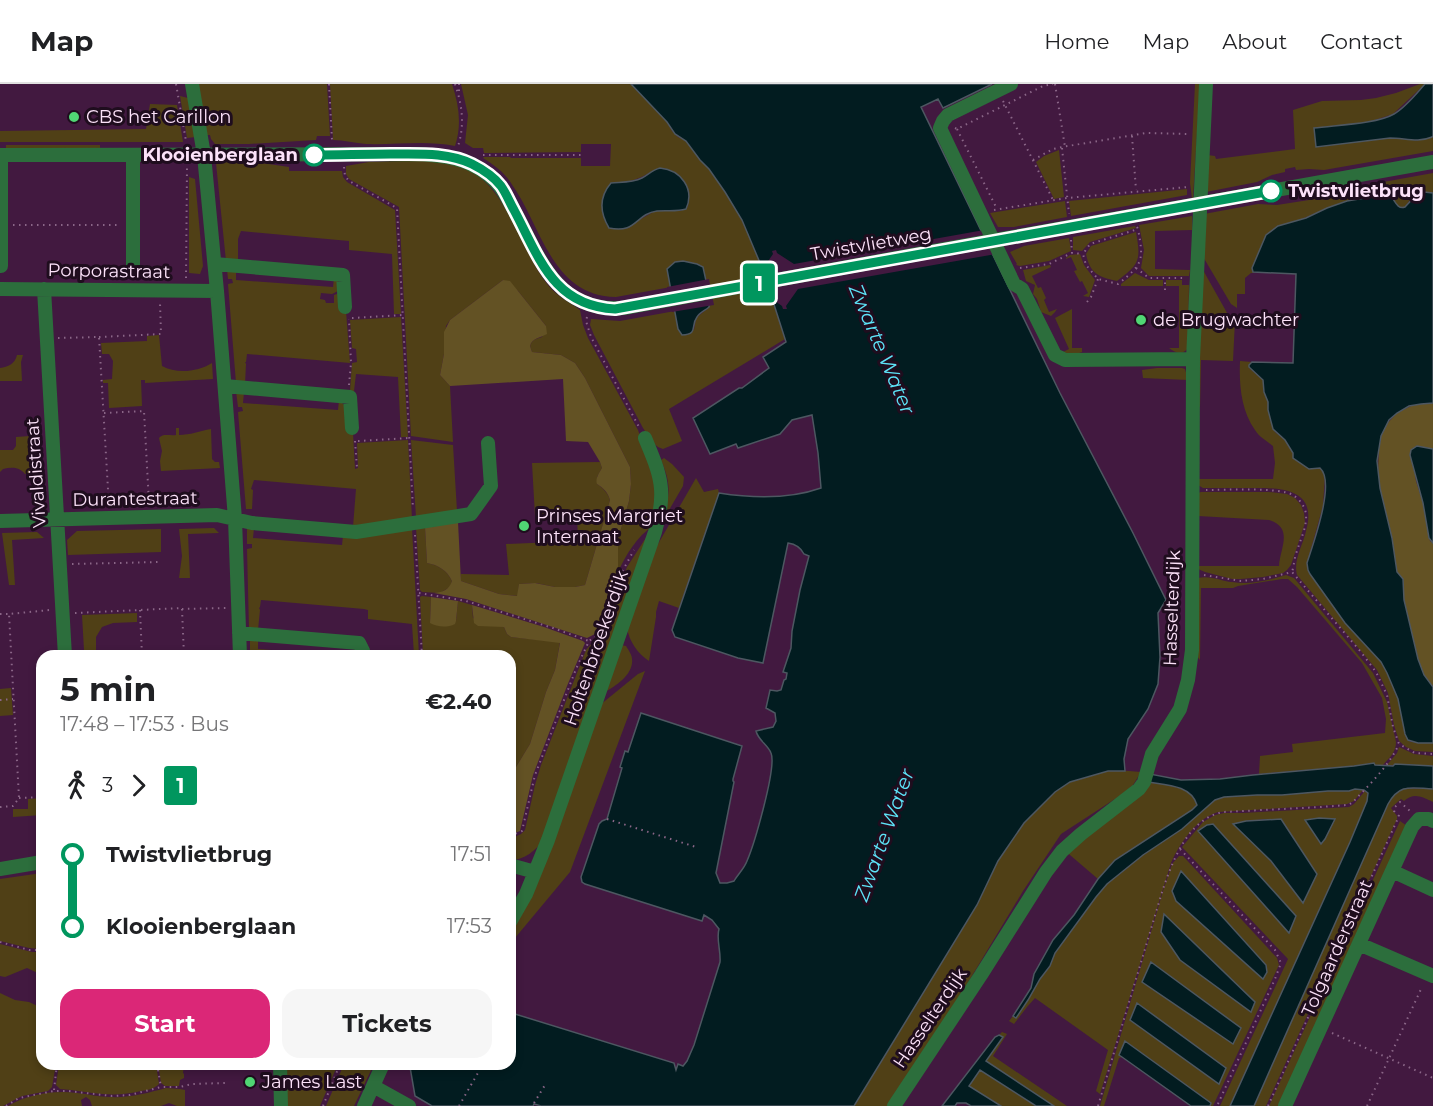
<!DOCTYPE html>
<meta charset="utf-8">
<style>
body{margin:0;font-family:Montserrat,sans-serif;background:#f6f6f6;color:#202124;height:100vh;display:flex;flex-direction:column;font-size:22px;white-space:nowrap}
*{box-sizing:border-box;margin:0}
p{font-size:20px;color:#757577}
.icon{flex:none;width:33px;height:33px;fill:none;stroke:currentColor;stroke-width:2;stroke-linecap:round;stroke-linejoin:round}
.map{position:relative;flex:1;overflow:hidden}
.panel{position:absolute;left:36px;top:566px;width:480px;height:420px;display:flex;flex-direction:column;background:#fff;border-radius:18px;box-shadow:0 3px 9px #0003}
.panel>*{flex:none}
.badge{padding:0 12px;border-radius:4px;font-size:21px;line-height:39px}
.map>.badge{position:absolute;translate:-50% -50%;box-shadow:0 0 0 3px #fff}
.legs{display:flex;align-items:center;gap:9px;height:66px;padding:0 24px;font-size:20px}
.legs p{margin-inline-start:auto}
.overview{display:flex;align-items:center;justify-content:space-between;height:102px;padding:0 24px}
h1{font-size:33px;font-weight:700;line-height:45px}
.cta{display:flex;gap:12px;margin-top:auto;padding:12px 24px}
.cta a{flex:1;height:69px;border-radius:18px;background:#db2777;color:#fff;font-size:24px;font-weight:700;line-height:69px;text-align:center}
.cta a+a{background:#f6f6f6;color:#202124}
ul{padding:0 24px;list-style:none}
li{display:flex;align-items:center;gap:21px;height:72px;font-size:22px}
li i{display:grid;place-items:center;width:9px;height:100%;margin:0 8px;background:currentColor}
li i::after{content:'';width:15px;height:15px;margin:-8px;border:4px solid;border-radius:50%;background:#fff}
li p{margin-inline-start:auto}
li:first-child i{background:linear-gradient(#0000 50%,currentColor 0)}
li:last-child i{background:linear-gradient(currentColor 50%,#0000 0)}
header{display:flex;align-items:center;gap:36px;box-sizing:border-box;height:84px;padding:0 30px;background:#fff;border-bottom:2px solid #e0e0e0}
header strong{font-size:28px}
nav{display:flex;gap:33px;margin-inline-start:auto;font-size:21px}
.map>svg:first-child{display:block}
.green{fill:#504016;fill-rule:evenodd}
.forest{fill:#635224}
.water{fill:#021c20;stroke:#4d5761;stroke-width:1.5}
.pier{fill:#421940}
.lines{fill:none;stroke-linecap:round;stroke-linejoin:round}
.path{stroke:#8a6687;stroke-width:2;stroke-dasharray:1.5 4.5;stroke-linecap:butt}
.minor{stroke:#2c6e3c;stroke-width:14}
.minor-bridge{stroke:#2c6e3c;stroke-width:14}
.line-1-casing{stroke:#fff;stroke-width:14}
.line-1{stroke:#00965e;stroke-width:9}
.poi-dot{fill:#50d674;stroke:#1f0d1e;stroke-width:2}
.stop-1-dot{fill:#fff;stroke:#00965e;stroke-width:3}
.labels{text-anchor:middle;stroke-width:6;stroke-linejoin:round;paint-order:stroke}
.poi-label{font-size:18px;fill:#fce2f9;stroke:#1f0d1e;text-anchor:start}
.stop-label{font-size:18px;font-weight:bold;fill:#fce2f9;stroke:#1f0d1e;text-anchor:end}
.street-label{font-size:18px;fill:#fce2f9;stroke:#1f0d1e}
.water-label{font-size:20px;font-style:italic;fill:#5de4f8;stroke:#1f0d1e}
</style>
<header>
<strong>Map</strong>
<nav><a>Home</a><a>Map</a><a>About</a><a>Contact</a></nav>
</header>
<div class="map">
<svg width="1433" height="1022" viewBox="0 0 1433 1022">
<rect width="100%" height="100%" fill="#421940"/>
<path class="green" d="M198,0H327L330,52H317L316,56L249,60H215L211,55L210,51H206Z
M330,0H452C459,21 462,41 455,62C426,56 395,61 366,60C355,59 344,56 333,56Z
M461,0H631L667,38L672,47L678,53L686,57L700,76L709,85L725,108L742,136L763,186L785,255L669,325L682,357L663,365L658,363L653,359L643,344L594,251L590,241L591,235L620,237L675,227L678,245L694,246L696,234L707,225L710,215L706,194L671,203L616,213C551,212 542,142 511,99C504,88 494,81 483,74L484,73H510L511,74H581V82H610L611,60H581V68L484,69L483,64H473L465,59L468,31ZM666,85C686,97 689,97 688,122L680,127H655L639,136L610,144L605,137L602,116L618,98C628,99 638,95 647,90C652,87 660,86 666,85Z
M1195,0H1200L1193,114H1192L1190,99Z
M1420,0H1425L1393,30L1372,37L1316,62L1390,54C1407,54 1418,60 1433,52V67L1324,86L1309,85L1296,86L1295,83L1285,85V88L1272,91L1257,98L1206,108L1207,71L1215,72L1216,75L1295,65L1293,26L1322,17L1361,16L1376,14L1396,9Z
M180,12L188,14L196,53L187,54Z
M150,20L177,21L183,58H0V47L146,45Z
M6,61H100V65H6Z
M1059,66L1064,113L1054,115L1036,78L1044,72Z
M220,78H255L289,83V87H342L343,93L347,98L395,126L401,230H394L392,170L349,166V157L241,147L238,155V177H226L216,79Z
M369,78C397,78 428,74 456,81C507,95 518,164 548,201C557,212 569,218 580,226L583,241L588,254L638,346L649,377L657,408L653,442C637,452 626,471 618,488V455L629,417L631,400L630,383L585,294L575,279L561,271L532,268L530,262C532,256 535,255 542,253L546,242L518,207L503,196L450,236L446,242L444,270L440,291L450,302L453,358L411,352L399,123L349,95L346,90V82Z
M1433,89V109L1424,108L1409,117L1405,124C1398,126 1395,119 1392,113L1327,124L1266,151L1252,187L1254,189H1251L1245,194V210H1237V224L1231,220L1202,171L1204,130L1258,120L1277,121L1309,116L1328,108Z
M189,93L195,95L203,182L200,190L189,189Z
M1187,105V111L1071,132L1069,117Z
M1065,117L1067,133L1014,143H998L990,129Z
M1192,132V146L1155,147V185L1190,186L1189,192H1149L1141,184L1144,166L1139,141Z
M1135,142L1136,144L1090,158L1082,167L1073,166V153Z
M1136,148C1141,176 1140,180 1117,197C1099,193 1090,190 1086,170L1091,162Z
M1069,154L1071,167L1049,177L1020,182L1016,181L1017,180L1010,168L1024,162Z
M1080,170L1084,181L1095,196L1089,213L1083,212L1088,209L1082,197L1080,198L1074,187L1077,186L1071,173L1066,175V174L1070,171Z
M1050,181L1051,183L1032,192L1038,204L1041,203L1046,214L1044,216L1049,228L1057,225L1055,228L1051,232L1041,228L1037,215L1033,210L1035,201L1026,197L1023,186Z
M227,185L236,186V196L333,203L334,194L340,199V206L332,210L321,209L320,215L325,216L326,219H334V211L340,209L346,227L350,279L247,270L246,278H245L246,280L245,300L236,299L228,200L233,199L232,195H228Z
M1201,186H1203L1231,236H1235L1233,277L1201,276L1200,323H1198Z
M1135,189L1149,196H1163V202H1121V200Z
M1166,196H1182V201H1189L1188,264C1182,272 1176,269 1169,264H1179V202H1166Z
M1072,225V264H1082V268L1073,271L1063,268L1069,265L1055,234Z
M401,233L408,353H401L398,293L356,290L354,307H350L352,279L357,278L356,265L352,264L350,236Z
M159,251L162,282C176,290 198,288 212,279L213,295L145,299V296H141L142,322L109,324L108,299H103V296L112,295L113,277L109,270H102L101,259L147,257V252Z
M17,271H23L21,278L22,297H0V284C8,283 15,280 17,271Z
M1240,277L1252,278L1250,279L1249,284L1263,296L1264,308L1268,317V326L1275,348L1285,356L1293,369V373L1311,385L1320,384L1323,385L1325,391L1323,422L1307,479L1308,486L1345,539L1381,578L1387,589L1398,615L1403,640L1410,658L1433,659V668L1415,667L1406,663L1399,657L1394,641L1388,609L1377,586L1297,491C1293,476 1303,461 1306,447C1319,401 1275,404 1245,404C1231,404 1217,404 1203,404L1198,401V395H1273L1275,379L1273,362C1267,357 1259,353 1255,346C1241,326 1239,301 1240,277Z
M1157,284H1182L1185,285L1188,296L1143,294L1142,286Z
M236,307L244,308L243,319L338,326L339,316L347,324L353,349L355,385L358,384L357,359L408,356L412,435L353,443L356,405L254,396L251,405L253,406L252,425H246L238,328L243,327L242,323H238Z
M176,344H179V351C190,351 200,347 211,345L212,375L215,378H219L220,384L161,387L160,377L162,367L159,354C163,349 170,352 176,351Z
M30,352C28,364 28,379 34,390H25C19,383 12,383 3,385L0,388V366H13L16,362V353Z
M411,356L453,361L457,427L416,433Z
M664,374L672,380L684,393L683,402L665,433H664C670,409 671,399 661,376Z
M600,378L602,384L597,393V400C603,404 608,409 610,416L585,501L575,503H555L536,499L519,500L518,512L499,510L461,497V490L509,491L506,460L578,457L577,430L535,432L532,379Z
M696,394L704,408L718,405L719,409L679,524L659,517L656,528V533L649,577C638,570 629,557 627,544L654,467Z
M1201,408H1269L1287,410L1295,414L1301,421L1304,429L1305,439L1291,481L1287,486L1283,489L1263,493L1241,495H1232L1205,488L1198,485V482H1279C1280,464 1294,444 1269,436L1198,432V409Z
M425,443L427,479C438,481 447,486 452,497L450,503L440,509L422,508L420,506L416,444Z
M214,444L219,449L188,450L190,494H179L182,472L179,445Z
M247,444H254L253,454L342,461L343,452L412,444L419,571H414L412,540L368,535V526L364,525L261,516L260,523L259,524L260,526L258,546L249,545L247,465L252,464V460H247Z
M161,445V468L68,471L67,456L77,447Z
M37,448L44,454L12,456L15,501H9L2,449Z
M647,452L545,755C535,766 526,776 510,776V755L521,750L525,746L535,701L541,681L586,566C591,559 599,555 603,547L627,483Z
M1286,491L1294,494L1373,589L1387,618L1396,658C1396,669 1389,674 1383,681H1375L1373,679L1354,682L1259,690L1260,672L1293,668L1292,660L1385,649L1386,635L1382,614L1362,579L1297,503L1288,495H1282L1238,502L1233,504H1201L1200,576L1196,571L1199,508L1198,494C1210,491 1221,497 1232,498C1251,501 1269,496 1286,491Z
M422,512L431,513L430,539L456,537L458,517L472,521L473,534L504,543L507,550L511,553L560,558L555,586L546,608L530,660L510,693V572L423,571L420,513Z
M137,529V538L113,539L102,543L96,553V570L78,571L82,569L84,566L82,531Z
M250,554H258V565L339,571H250Z
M621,561L626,562C629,567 632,571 632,575C634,590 616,602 605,608Z
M645,587L570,788L510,860V843L600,621L638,590Z
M11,604L13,631L0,632V605Z
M1399,663L1414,670L1433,672V682L1395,680L1393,681H1387L1397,669Z
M1117,686L1141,688L1133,701L1121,711L1061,750L1023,807L946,935L888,1022H854L977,821L998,777L1024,739L1055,708L1070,698L1108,687Z
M1148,698C1166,701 1191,701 1197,721L1192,726L1115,776L1098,795L1063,765Z
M1405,704L1433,705V718C1422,713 1414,708 1404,717L1401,715L1391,724L1397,732V735L1266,1022H1254L1388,720C1392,712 1396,707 1405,704Z
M1355,705L1363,706L1354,717L1347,720L1218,728C1196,735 1180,759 1171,779L1100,1010L1096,1007L1108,966L1035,914L1027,923L1014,940L1009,937L1013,932L1016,933L1028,916L1040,895L1050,882L1055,869L1096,813L1107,800L1143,771L1182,745L1215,716L1224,713L1257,711H1282L1328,707H1349Z
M1365,707L1368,709L1367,717L1350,758L1230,1022H1220L1288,875L1182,763L1203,738L1215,731L1224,729H1243L1349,723L1354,720ZM1266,735H1281L1293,755L1304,818L1271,778L1246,737ZM1207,741L1289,849L1199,748Z
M42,714V731L13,733V725H28V715Z
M1400,737L1407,742L1279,1022H1269Z
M1179,772H1183L1277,874L1279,881L1213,1022H1210L1211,1019L1126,958L1119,970L1122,973L1119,974L1104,1022H1100L1163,807L1172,780ZM1181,787L1266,881V888L1263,895ZM1192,931L1240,944L1233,960Z
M42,789V865L29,864L0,857V795Z
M0,860L32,868H42V891L27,884L5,893L0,892Z
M0,909L15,916L29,918L42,924V980H56L52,1003L48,1007L22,1012L3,1022H0Z
M1002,948L1007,950L993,972L1067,1022H1054L985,977L1002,953L999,951Z
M59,980H83L85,984L89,986L100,985L103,980H156L159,1000C154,1005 148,1006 141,1007C129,1010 116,1011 103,1010C89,1009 75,1006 60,1005L56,1001Z
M158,980H184L183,989L184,990V994L180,996L179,1002H165L161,999Z
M285,980H338L320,1022H286Z
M344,980H374L354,1022H326Z
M980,986L1036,1022H1001L969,1002Z
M166,1004L180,1005L185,1006V1022H177L169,1019L161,1022H92L90,1016L86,1013L81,1016L82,1022H8C28,1010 54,1006 77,1009C88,1010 99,1013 110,1013C129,1014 148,1009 166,1004Z"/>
<path class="forest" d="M503,196L510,197L546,242L547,250C540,254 532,254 530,262L532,268L561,271L575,279L585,294L630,383L631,400L629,417L618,455V488L599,545L595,550L587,554L466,515L434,509C443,508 449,506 452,497C447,486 438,481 427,479L425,443L458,438L461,497L499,510L517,512L519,500L535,499L555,503H575L585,501L610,416C608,408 603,404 597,400C595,395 599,389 602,384L600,378L588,358L566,357L563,295L450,302L440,291L444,270V248L450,236Z
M1423,319H1433V365L1417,362L1411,366L1416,397L1423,419L1430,457L1433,459V603L1424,591L1418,575L1397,488L1392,454L1380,404L1378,389L1379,357L1384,343L1397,329L1413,321Z
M431,513L458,517L456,537L455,540C447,544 437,543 430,539Z
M472,521L544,543L583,557L585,559L567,602L533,691L520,747L510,751V693L530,660L546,608L555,586L560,559L511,553L507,550L504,543L478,542L474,539Z"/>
<path class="water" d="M631,0H992L943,24L938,15L921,23L1060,309L1133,449L1166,516L1158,529L1160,573L1158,600L1148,625L1128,655L1124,675L1125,687H1108L1070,698L1055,708L1024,739L998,777L977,821L854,1022H541L534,1020L533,1022H432L415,1012L410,983L413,980H510V925L515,930L674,979L676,986L678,980L683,982L687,977L694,961L720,878C721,867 716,855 719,845L712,836L704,831L702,837L585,800L582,798L581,793L599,740L602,737L607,735L622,684L620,683L625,667L628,668L641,629L742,662L733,695V697L734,698L716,789L720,799H727L734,797C738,790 744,785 747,777C754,761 777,683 771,669C768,661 758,656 756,647L773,643L776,637L775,629L766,624L770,606L777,607L781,606L784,596L786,595L787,589L783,588L791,564L792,547L800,506L809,472L804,470C801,464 795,460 788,459L763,579L738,574L675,553L672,546L719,409C751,414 790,415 821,404L818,369L812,331L792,336L780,350L738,364L736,360L710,370L693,334L739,304H742L769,284L763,273L786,258L763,186L742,136L725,108L709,85L700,76L686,57L675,50L667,38Z
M1425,0H1433V52L1432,53C1418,59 1405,54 1390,54L1316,63L1314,44C1335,41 1377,40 1394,30C1406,23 1416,10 1425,0Z
M660,84C681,86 695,105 686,125C676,128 667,126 657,127C635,130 637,150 609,144C600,129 599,113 611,99C621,98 632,99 642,94C648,91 652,86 660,84Z
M1424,108L1433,109V319L1421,320L1409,322L1397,329L1389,336L1381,352L1377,377L1380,404L1392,454L1397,488L1403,495L1404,516L1418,575L1424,591L1433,603V659H1418L1408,656L1405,650L1398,615L1387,589L1381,578L1345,539L1310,490L1308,486L1307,479C1313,460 1336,398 1320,384L1309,385L1293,374V369L1285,356L1273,345L1268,326V318L1264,308L1263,296L1249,283V281L1252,278L1293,279L1296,190L1253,188L1252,184L1266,151L1278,142L1306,134L1327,124L1347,117L1389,110C1395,115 1396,126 1405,123C1410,117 1416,111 1424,108Z
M683,177L697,180L703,183L710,215L709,223C706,226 699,229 697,233C690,242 699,250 682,251L678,245L667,185L675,178Z
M1417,362L1433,365V459L1429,454L1423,419L1410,371L1411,366Z
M1374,679L1375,681L1393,682L1395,680L1433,682V705C1411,704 1400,699 1388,720L1254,1022H1230L1350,758L1367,717L1368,709L1364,706L1355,705L1349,707H1328L1282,711H1257L1224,713L1215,716L1182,745L1143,771L1107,800L1096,813L1055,869L1050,882L1040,895L1028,916L1016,934L1013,932L1031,904L1034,890L1053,856L1074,831L1098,795L1115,776L1192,726L1197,721C1191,701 1166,701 1148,698L1150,690L1181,696L1220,695L1253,691L1354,682Z
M1319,734L1335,735L1325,755L1321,760L1305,736Z
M1281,735L1317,790L1303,819L1271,777L1233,740L1246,737Z
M1213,740L1296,832L1289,849L1198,747L1207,741Z
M1181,787L1266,881L1267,888L1263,895L1176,817L1172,807Z
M1164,830L1255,918L1251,928L1180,876L1161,848Z
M1151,878L1241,944L1233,960L1142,898Z
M1137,919L1226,984L1219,1000L1130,936Z
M999,951L1003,953L986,977L1054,1022H1036L980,986L969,1002L1001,1022H971L966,1019H957L955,1022H942L995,953Z
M1125,957L1211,1019L1210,1022H1191L1122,973L1119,971Z"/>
<path class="pier" d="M984,146L996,170L798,205L786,222L787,225H783L782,222L768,212L760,186H762L773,170L772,167L776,166L777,169L794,180Z
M709,195L714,221L672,228L667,203Z"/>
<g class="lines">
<path class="path" d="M176,0L186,57
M329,0L332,56
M455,0C462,20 465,41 458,62
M1055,0L1065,63
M459,7V0
M1003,17L1053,116
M955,44L957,45L1043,2L1053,0
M957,45L997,125
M1132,52L1136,106
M1062,64L1069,130
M483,71H585
M1033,76L1053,65L1062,63L1146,49L1190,50
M344,83L345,92L349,97L397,124L413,425
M994,126L1067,114L1188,103
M13,141H121
M1137,143L1138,145C1144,177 1143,180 1118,200L1098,195L1086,181L1083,170L1090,160L1138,145
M1071,156L1072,169
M1020,184L1049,180L1072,169L1083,170
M1136,184L1149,194H1184
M186,194L187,83
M1165,206V194
M1087,218L1091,213L1098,195
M587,233L586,237L591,253L639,343
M352,234L403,231
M99,253L161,250L160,219
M58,254L99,253L109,422
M349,301L351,279L349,235
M104,329L144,327L149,419
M355,357L357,384
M358,357L409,354
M1206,406C1224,406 1280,403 1293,411C1299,415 1305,422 1306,430C1307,444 1300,456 1296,470C1294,476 1294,482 1292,488
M415,451L422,572
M72,480L160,478
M1204,491L1241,497L1263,495L1292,488L1361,568L1376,588L1387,611L1393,643L1399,660L1415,669L1433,670
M419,509L466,517L553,544L589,557
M182,525L184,572
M140,526L142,572
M75,529L182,524V525L226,524
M0,530H9
M0,616L13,615
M19,714L42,713
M0,723L13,722L19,714L9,530L50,526
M607,735L696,763
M510,752L522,747L535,691L576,585L589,557L598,551L601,545L622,488L634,466
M1180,765L1275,866L1281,879L1275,895L1217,1022
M0,858L29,866H42
M1332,949L1433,994
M157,980L161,1003
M54,1006L57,980
M534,1019L545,1001
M6,1022L19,1014L54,1007H68L112,1012L130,1011L161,1003H180L192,1000L225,999
M323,1022L340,980
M459,1022L483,980
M1098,1022L1163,805C1173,776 1188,735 1223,728L1321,723L1347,721L1352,719C1368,702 1389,682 1399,660
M1268,1022L1399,732L1394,727V724L1400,718L1410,727
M1367,1022L1422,903"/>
<path class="minor" d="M192,0L204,71L217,207L235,435L240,572
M1011,0L948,31L943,37L940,44L1014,200L1022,205L1055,271L1065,276L1193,275
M0,71L419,70C442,72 464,73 484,88C500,99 506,111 515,128C541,176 557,229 624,224L934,167
M133,71V186
M1007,154L1433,78
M215,180L343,191L345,223
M1,182V71
M0,205L217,207
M44,205L65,572
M225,302L350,313L352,344
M0,437L217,431L252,439L356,448L471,430L491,402L488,359
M239,549L359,559L363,567L364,572
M510,781L535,788
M0,785L42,778
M1392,787L1433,806
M510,838L526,810L548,756L655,448C667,407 661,392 645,354
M1359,860L1433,892
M280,980L281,1022
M383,980L373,1002L409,1022
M364,1022L373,1002
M894,1022L981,891L1046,788L1062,767L1081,750L1139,705L1144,698L1152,670L1180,625L1188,596L1192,566L1193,275L1206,0
M1285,1022L1412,743L1419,735H1429L1433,737"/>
<path class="minor-bridge" d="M934,167L1007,154"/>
</g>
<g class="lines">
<g class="line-1-casing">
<path id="line-1" d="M314,71C339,71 365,70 391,70C418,70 448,68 472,80C482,85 494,93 501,102C506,109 510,119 514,126C539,173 553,222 615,225L1271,107"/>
</g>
<use href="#line-1" class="line-1"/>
</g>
<g class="poi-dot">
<circle cx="74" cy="33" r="6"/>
<circle cx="1141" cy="236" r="6"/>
<circle cx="524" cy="442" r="6"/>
<circle cx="250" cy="998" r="6"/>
</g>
<g class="stop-1-dot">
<circle cx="314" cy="71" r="10"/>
<circle cx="1271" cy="107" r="10"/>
</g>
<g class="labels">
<g class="poi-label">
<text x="86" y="39">CBS het Carillon</text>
<text x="1153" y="242">de Brugwachter</text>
<text x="536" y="438">Prinses Margriet<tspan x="536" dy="21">Internaat</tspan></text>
<text x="262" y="1004">James Last</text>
</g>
<g class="stop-label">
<text x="298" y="77">Klooienberglaan</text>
<text x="1288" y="113" text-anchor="start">Twistvlietbrug</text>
</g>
<g class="street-label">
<text transform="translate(871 160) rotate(-10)" y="6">Twistvlietweg</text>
<text transform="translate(109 187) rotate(1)" y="6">Porporastraat</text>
<text transform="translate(36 389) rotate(-94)" y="6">Vivaldistraat</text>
<text transform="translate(135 415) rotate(-1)" y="6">Durantestraat</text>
<text transform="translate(1172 524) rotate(-88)" y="6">Hasselterdijk</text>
<text transform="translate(596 564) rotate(-71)" y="6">Holtenbroekerdijk</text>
<text transform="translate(1337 864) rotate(-66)" y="6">Tolgaarderstraat</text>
<text transform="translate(930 934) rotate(-56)" y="6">Hasselterdijk</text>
</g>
<g class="water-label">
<text transform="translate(882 265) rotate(67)" y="7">Zwarte Water</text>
<text transform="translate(884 751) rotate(-70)" y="7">Zwarte Water</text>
</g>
</g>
</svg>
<b class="badge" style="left:759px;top:199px;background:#00965e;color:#fff">1</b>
<section class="panel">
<div class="overview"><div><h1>5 min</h1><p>17:48 – 17:53 · Bus</p></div><b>€2.40</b></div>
<div class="legs"><svg class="icon" aria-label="walk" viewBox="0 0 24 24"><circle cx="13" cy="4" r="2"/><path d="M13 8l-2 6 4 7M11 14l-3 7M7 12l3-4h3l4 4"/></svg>3<svg class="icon" aria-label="forward" viewBox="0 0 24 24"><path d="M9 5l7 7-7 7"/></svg><b class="badge" style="background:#00965e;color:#fff">1</b></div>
<ul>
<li><i style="color:#00965e"></i><b>Twistvlietbrug</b><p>17:51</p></li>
<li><i style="color:#00965e"></i><b>Klooienberglaan</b><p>17:53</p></li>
</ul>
<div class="cta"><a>Start</a><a>Tickets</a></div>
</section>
</div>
